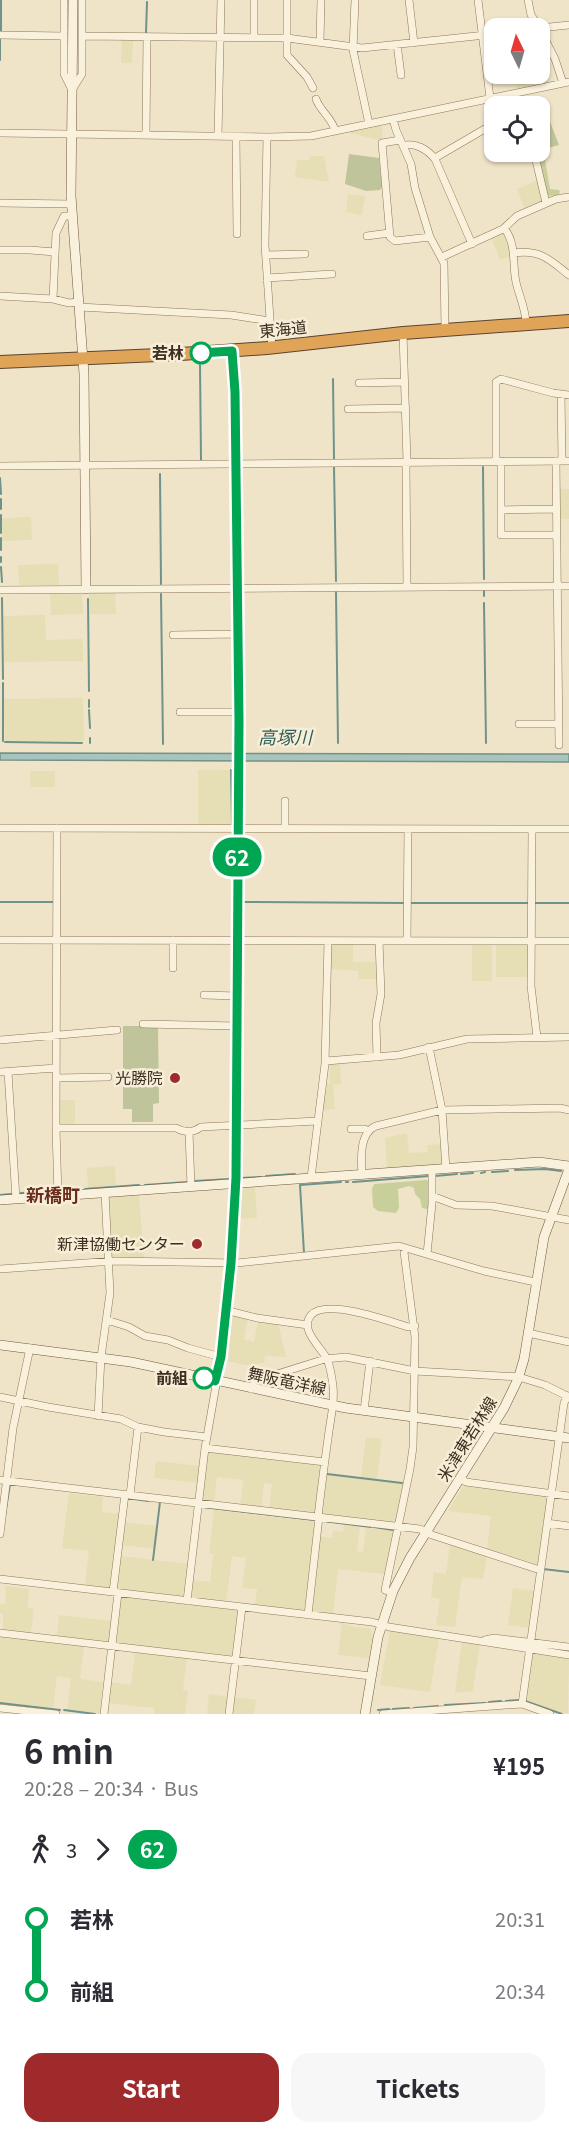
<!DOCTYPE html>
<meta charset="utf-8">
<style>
body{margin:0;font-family:Georgia,"Noto Sans JP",serif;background:#f7f7f7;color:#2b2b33;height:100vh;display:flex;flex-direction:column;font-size:22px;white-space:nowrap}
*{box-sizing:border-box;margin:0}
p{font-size:20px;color:#7c7c81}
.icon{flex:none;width:33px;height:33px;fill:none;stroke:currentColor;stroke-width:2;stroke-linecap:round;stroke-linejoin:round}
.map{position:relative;height:1714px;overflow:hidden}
.sheet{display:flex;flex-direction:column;background:#fff;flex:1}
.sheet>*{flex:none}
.badge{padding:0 12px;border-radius:20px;font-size:21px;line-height:39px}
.needle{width:39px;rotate:355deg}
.tools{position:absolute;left:484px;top:18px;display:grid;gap:12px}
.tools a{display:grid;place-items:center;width:66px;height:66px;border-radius:12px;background:#fff;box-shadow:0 2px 4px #0004;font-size:30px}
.map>.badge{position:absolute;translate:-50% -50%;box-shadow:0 0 0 3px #fff}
.legs{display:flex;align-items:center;gap:9px;height:66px;padding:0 24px;font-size:20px}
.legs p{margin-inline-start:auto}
.overview{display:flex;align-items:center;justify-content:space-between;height:102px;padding:0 24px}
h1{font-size:33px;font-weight:700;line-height:45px}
.primary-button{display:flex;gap:12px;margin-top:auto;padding:12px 24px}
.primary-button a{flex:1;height:69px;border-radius:18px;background:#9e2a2b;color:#fff;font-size:24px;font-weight:700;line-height:69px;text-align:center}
.primary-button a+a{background:#f7f7f7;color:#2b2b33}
ul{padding:0 24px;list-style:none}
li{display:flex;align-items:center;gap:21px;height:72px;font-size:22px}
li i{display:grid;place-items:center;width:9px;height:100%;margin:0 8px;background:currentColor}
li i::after{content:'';width:15px;height:15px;margin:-8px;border:4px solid;border-radius:50%;background:#fff}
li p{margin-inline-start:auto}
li:first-child i{background:linear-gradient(#0000 50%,currentColor 0)}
li:last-child i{background:linear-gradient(currentColor 50%,#0000 0)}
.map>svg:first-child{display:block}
.farmland{fill:#e6deb5}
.green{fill:#c9cf9b}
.cemetery{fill:#bfc49a}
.water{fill:#a9c4bc;stroke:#6f938a;stroke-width:1.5}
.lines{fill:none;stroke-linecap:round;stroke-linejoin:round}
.stream{stroke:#6f938a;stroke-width:2}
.street-casing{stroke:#8d765c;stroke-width:8}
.secondary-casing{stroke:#6f573f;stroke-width:10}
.highway-casing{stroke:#5b4430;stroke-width:14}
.street{stroke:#faf1dc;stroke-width:7}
.secondary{stroke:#faf1dc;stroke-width:9}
.highway{stroke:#e0a458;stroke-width:12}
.line-1-casing{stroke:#fff;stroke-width:14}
.line-1{stroke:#00a651;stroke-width:9}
.stop-1-dot{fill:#fff;stroke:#00a651;stroke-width:3}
.poi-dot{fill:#9e2a2b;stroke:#f7eed8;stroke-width:2}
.labels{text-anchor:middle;stroke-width:5;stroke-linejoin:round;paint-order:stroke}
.street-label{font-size:16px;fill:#3d2e20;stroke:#f7eed8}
.stop-label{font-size:16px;font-weight:bold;fill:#3d2e20;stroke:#f7eed8;text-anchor:end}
.poi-label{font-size:16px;fill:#3d2e20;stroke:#f7eed8;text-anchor:end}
.water-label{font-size:18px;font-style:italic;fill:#2f5d5a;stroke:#f7eed8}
.neighbourhood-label{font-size:18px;font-weight:bold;fill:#6b2e1e;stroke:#f7eed8}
</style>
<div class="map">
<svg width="569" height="1714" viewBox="0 0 569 1714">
<rect width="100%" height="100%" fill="#f0e4c8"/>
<path class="farmland" d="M122,39L133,40L132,63H121Z
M515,74H535L538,85L517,90Z
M381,124L383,141L350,133V131Z
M310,156H324L329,182L295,177L297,160H310Z
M538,180L541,201L539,204L525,210L517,189Z
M348,194L365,196L362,215L346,212Z
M502,232L505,233L512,255L500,260L491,237Z
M560,489H569V519H560Z
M31,517L32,540L2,541V518Z
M58,564L59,585H19L18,565Z
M91,593H115L116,614H90L89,595Z
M50,594H82L83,614L51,615Z
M45,615L46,640L83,639V661L4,662L3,616Z
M83,698L84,741H5L4,699Z
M198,770H230L231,825H198Z
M30,771H55V787H30Z
M332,944H353V962H377V979H358V971L331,969L330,946Z
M472,945H492V981H472Z
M496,945H527L529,947V977H496Z
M340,1062L341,1084L333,1085L335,1109L322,1110L325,1084H330V1063Z
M58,1100H75V1126H60L58,1124Z
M407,1133L409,1153L428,1152L427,1145L442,1144L443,1163L441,1165L387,1168L385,1138Z
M115,1166L116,1186L88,1188L87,1168Z
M255,1187L257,1218L236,1219L238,1190L240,1188Z
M139,1195L144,1259H114L112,1257L108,1199L110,1197Z
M228,1312L248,1317L244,1340L254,1342L258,1320L278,1323L286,1357L265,1356L264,1363L245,1365L223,1360Z
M366,1437L382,1439L377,1479L361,1477Z
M208,1450L320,1464L322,1466L316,1513L313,1515L269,1510L272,1484L264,1483L261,1509L240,1506L243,1480L217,1477L214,1503L202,1502L201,1500L206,1452Z
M156,1461L201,1466L199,1483L154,1478Z
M326,1474L404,1483L396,1523L394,1524L322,1516L321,1514Z
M464,1485L546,1496L548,1499L538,1564L487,1549L491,1516L448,1511Z
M69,1493L103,1497L102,1512L121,1514L112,1586L110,1588L85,1585L89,1551L62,1548Z
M214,1510L317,1522L306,1609L304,1610L255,1605L257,1589L242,1588L246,1558L232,1556L226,1602L191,1597V1580L210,1582L213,1554L209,1553Z
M124,1522L157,1526L154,1549L121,1545Z
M344,1525L360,1527L357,1551L363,1552L366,1528L394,1531L385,1574L338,1569L333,1614L312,1611L319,1536L332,1538L333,1531L343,1532Z
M450,1544L487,1556L483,1579L462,1577L455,1627L436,1625L440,1599L431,1597L434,1572L446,1574Z
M120,1556L189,1564L185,1595L183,1597L118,1589L116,1587Z
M5,1586L29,1589L28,1608L34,1609L31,1633L3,1630V1614L0,1613V1604L6,1603Z
M513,1588L535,1591L530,1628L508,1625Z
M122,1597L237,1610L239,1612L234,1655L231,1656L116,1643L115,1641L120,1599Z
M59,1615L112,1621L110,1640L107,1642L57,1636Z
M342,1623L355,1627L371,1629L372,1640L369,1658L338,1655Z
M390,1631L439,1638L430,1692L380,1685Z
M0,1636L84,1646L80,1679L103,1682L100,1714L67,1710L71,1678L57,1676L53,1708L0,1702Z
M462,1641L480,1644L473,1691L455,1693Z
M135,1652L187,1657L183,1690L188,1691L185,1714H154V1708L107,1703L110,1682L131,1685Z
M533,1652L569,1657L568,1714L526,1701L525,1698L531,1653Z
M209,1694L229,1697L227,1714H207Z
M234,1697L256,1700L254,1714H232Z"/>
<path class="green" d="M540,152L544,154L550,189L559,190L560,192L558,195L548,196L545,192L538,155Z
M427,1180L429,1182V1207L427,1209L422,1208L420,1199L415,1194L414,1188L409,1186L398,1189L399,1208L396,1213L378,1211L373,1207L372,1189L374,1184Z"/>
<path class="cemetery" d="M549,119L559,145L540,150V125Z
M349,154L379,158L382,187L380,190L366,191L345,184Z
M123,1026H158L159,1103L153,1104V1122H132V1109H123Z"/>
<path class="water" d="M0,753L569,754V762L0,760Z"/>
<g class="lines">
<path class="stream" d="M1,31V0
M146,33L147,2
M0,60V39
M200,365L201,460
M333,379L334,459
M334,467L336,581
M483,467L484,579
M160,474L161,584
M0,478L1,494
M240,481L241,534
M1,499V509
M1,515V533
M1,538V550
M241,539V545
M1,557V562
M241,565V582
M1,567L2,582
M484,590V596
M336,592L338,743
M161,594L163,744
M241,594V615
M2,598L3,679
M88,599L89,691
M484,603L486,743
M242,628L244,739
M3,683V741
M89,700V707
M89,710L90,728
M90,738V743
M5,742L82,743
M231,770L232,824
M232,841V832
M232,852L233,903
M0,902H54
M241,902L405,903
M409,903H529
M534,903H569
M515,1170L545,1169L561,1171
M492,1172L508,1171
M481,1173L485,1172
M461,1174L473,1173
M266,1176L295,1174
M435,1176L457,1174
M241,1178L261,1177
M195,1181L230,1179
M346,1182H348
M353,1182L429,1176
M145,1185L187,1182
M85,1189L139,1185
M61,1191L78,1189
M21,1193L54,1191
M0,1195L11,1194
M304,1253L300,1185L341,1182
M327,1474L402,1483
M127,1498L148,1501
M202,1507L314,1520
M4,1521L10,1484
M323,1521L371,1527
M374,1527L393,1530
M153,1560L160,1502
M543,1569L569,1572
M506,1701L520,1700
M525,1701L562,1714
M489,1702L501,1701
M0,1703L60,1710
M445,1705L485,1703
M414,1708L438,1706
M393,1709L409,1708
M64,1710L95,1714
M378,1710L389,1709"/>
<g class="street-casing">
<path id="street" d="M64,0V74L72,90L82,74V0
M287,0V55L307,77L313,88
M355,0L353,50L369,124
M409,0L414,43
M478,0L490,98
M528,0L531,15L540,28L569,25
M540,29L555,59L563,83
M0,35L64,36
M82,36L287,38L362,48L495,34
M254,37V0
M320,42L321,0
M397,44L401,75
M316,99C320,111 333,119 335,131
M393,119L396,130L411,164L415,188L430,237L444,263L445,329
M0,133L267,137L311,136L569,82
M146,135L147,37
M218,136L221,0
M236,137L237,234
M267,137L265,245L272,348
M400,140L382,143L390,237L395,241L430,237
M403,146C415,142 427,149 435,159L472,244
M534,152L546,203
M435,158L495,123
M0,203L71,204
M504,228C517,244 512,264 516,282C519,296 526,309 526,324
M367,236L389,233
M0,250H30L55,252
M514,253C540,249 550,260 569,275
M266,255L305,254
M442,257L503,229L517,216L556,199L569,197
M267,278L332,274
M0,296L53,299L69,303L79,302
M53,299L56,233L64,216H71
M79,307L231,315L270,321
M403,333L407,462
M359,383L405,382
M561,394L562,461
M348,409L406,408
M496,461V382L501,379L553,393L569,395
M501,461V535H557
M556,461L559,745
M406,462L407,587
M0,466L569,461
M501,510L556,509
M0,590L569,586
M173,635L237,634
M180,712H239
M519,724H558
M0,828L569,829
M57,828L56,1128L58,1196
M285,828V801
M532,829L531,986L537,1037
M0,940L569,941
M407,941L408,829
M173,968V940
M204,995L237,996
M143,1024L237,1026
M0,1040L117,1030
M429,1047L442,1110L446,1169
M377,1057L376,1023L381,994L379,941
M326,1061L399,1055L467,1039L569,1037
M0,1072L56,1068
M8,1072L16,1199
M56,1078L108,1077
M56,1128H176C185,1133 193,1133 201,1127L317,1121
M351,1129H365L367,1131
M189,1131L191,1187
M362,1175C361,1159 359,1133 376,1126L442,1110L560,1108L569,1110
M311,1178L325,1064L328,941
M432,1196L456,1205L492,1206L569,1220
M427,1254L432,1204V1170
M0,1269L114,1261L237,1263L399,1246L484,1271L535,1282
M225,1310L257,1318L308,1325
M107,1320L129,1327L145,1336L168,1340L188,1348L221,1357
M528,1333L569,1342
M251,1389L255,1381L325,1359L346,1357L415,1371L519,1377L545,1385L569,1397
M0,1397L48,1407L121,1419L138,1427L164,1432L207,1437
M364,1411L370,1361
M98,1416L101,1357L110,1293L105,1193
M205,1448L325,1462
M460,1478L466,1482L569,1496
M0,1480L420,1529L432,1535L540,1570
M130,1495L138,1427
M318,1517C321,1489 325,1460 329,1431C331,1416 335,1401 333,1386C332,1378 330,1366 327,1359C321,1347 299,1330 311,1315C326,1298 389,1321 408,1327L415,1326
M547,1523L569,1526
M0,1534L13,1428L30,1348
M0,1579L372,1622L389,1627L569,1655
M113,1592L125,1494
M392,1593L385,1590L410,1469L413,1447L415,1337L404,1252L405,1248
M187,1601L205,1448L221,1357L231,1263L236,1178L239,720L235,392L232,351
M308,1615L319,1517
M0,1633L371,1676
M485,1640L494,1638L569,1647
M522,1704L564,1403L568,1396
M0,1708L56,1714
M104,1714L118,1593
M229,1714L242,1607
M383,1714L522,1704L550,1714"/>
</g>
<g class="secondary-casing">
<path id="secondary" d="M73,0L71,196L84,374L86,589
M0,1200L539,1162L569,1166
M0,1345L131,1362L346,1408L569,1438
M365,1714L378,1637L393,1591L410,1558L504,1408L518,1379L524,1359L544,1237L569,1169"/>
</g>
<g class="highway-casing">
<path id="highway" d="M0,362L181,354L267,348L403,333L569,321"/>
</g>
<use href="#street" class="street"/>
<use href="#secondary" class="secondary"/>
<use href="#highway" class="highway"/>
</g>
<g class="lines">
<g class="line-1-casing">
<path id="line-1" d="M201,353L232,351L235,392L239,720L236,1178L231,1263L221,1357L215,1381L204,1378"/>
</g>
<use href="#line-1" class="line-1"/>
</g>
<g class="stop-1-dot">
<circle cx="201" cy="353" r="10"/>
<circle cx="204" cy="1378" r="10"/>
</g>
<g class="poi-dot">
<circle cx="175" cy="1078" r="6"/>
<circle cx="197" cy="1244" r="6"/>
</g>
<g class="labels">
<g class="street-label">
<text transform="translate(283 329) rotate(-6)" y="6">東海道</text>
<text transform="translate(287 1381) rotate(12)" y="6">舞阪竜洋線</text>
<text transform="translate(467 1439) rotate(-58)" y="6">米津東若林線</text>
</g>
<g class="stop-label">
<text x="184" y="359">若林</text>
<text x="188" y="1384">前組</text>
</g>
<g class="poi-label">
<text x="163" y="1084">光勝院</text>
<text x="185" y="1250">新津協働センター</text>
</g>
<g class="water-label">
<text x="285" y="744">高塚川</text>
</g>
<g class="neighbourhood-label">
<text x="53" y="1202">新橋町</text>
</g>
</g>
</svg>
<div class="tools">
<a><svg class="needle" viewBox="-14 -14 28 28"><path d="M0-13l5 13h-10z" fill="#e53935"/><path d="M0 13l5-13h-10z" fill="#7c7c81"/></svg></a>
<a><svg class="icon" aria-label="locate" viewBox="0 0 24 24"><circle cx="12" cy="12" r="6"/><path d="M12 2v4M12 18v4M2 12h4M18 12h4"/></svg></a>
</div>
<b class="badge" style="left:237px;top:857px;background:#00a651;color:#fff">62</b>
</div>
<section class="sheet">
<div class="overview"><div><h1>6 min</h1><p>20:28 – 20:34 · Bus</p></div><b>¥195</b></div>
<div class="legs"><svg class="icon" aria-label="walk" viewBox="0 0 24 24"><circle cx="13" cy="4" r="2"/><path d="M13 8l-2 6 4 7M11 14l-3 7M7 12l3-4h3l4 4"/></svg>3<svg class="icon" aria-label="forward" viewBox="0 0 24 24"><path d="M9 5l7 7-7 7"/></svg><b class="badge" style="background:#00a651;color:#fff">62</b></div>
<ul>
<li><i style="color:#00a651"></i><b>若林</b><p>20:31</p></li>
<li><i style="color:#00a651"></i><b>前組</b><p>20:34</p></li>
</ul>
<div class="primary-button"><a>Start</a><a>Tickets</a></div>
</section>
